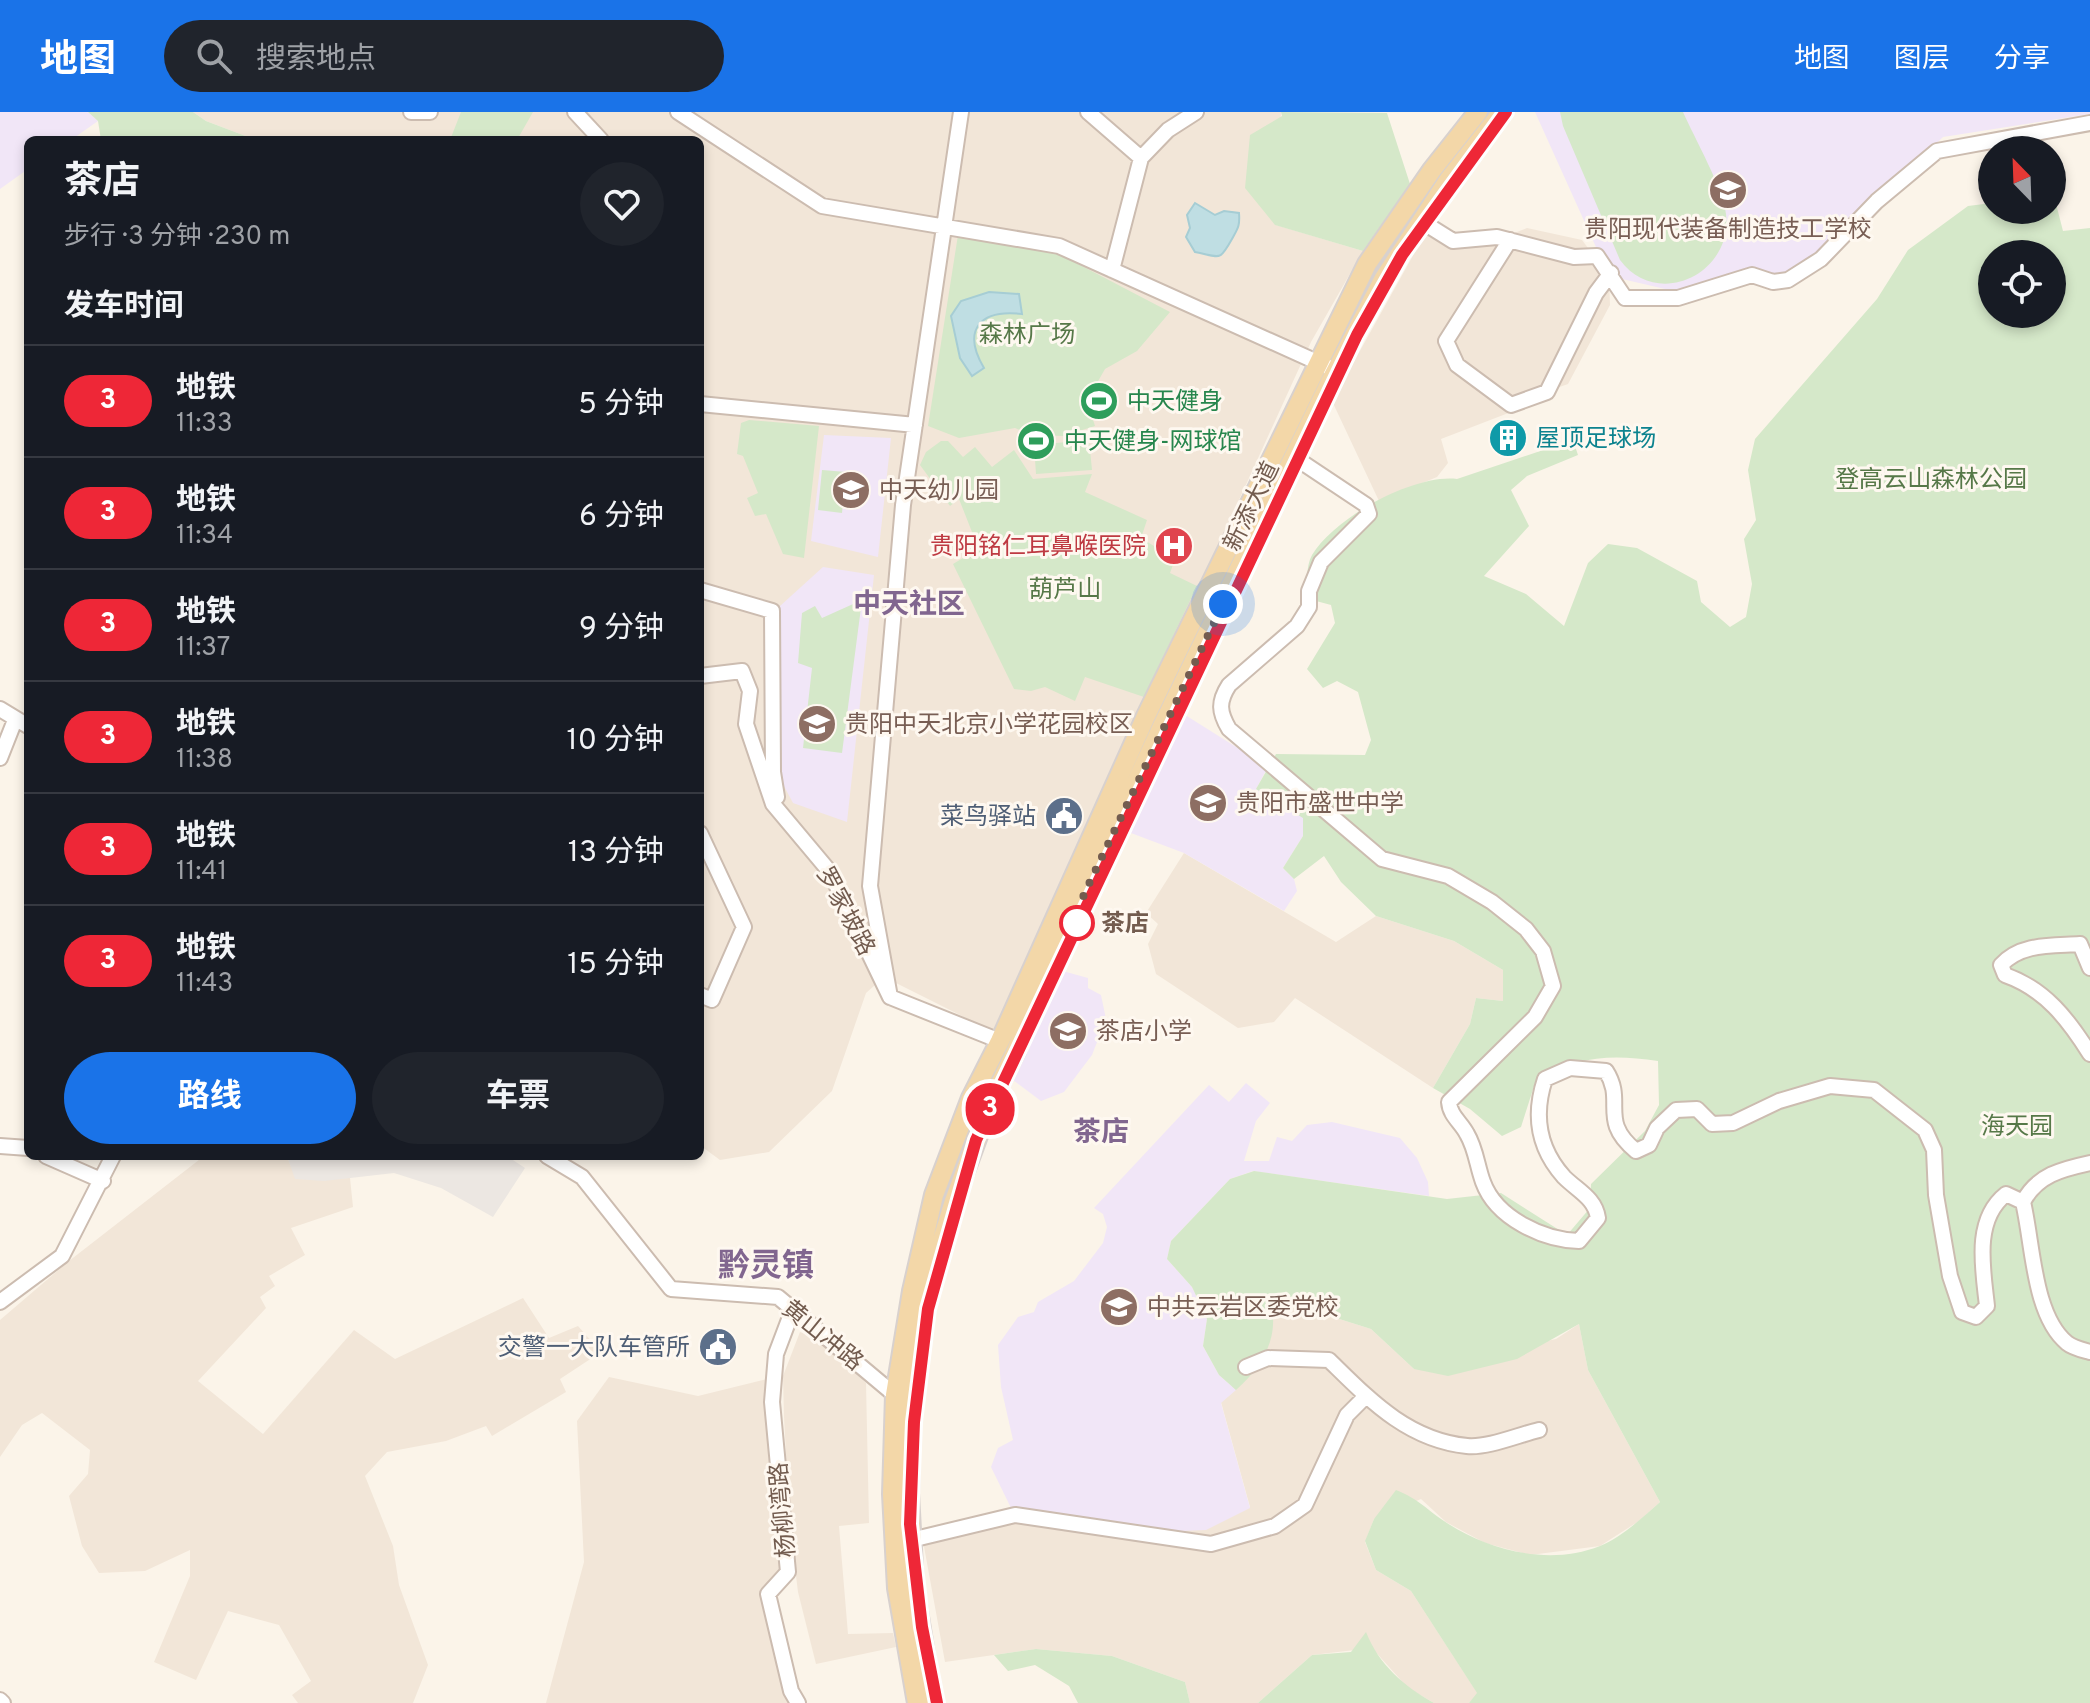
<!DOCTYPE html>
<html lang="zh">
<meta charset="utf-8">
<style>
body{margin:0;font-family:Overpass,"Noto Sans SC",sans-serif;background:#20242c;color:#f1f3f6;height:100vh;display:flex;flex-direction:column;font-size:30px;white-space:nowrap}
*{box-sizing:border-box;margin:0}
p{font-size:26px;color:#9ea1a6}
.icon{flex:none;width:44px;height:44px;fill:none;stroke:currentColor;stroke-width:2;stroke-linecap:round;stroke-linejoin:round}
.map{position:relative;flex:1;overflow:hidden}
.sheet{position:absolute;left:24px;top:24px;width:680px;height:1024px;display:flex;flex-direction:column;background:#171b24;border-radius:12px;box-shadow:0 4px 12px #0003}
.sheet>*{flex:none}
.badge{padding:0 16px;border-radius:26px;font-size:28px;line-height:52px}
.needle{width:52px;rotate:337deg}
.tools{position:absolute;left:1978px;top:24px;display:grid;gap:16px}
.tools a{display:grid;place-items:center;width:88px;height:88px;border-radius:50%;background:#171b24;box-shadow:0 4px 12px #0003;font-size:40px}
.you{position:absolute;width:40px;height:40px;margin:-20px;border:6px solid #fff;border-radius:50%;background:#1a73e8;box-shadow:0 0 0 12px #1a73e833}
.map>.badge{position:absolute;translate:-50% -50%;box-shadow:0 0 0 4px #fff}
h2{padding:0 40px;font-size:30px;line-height:72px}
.round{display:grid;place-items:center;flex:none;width:84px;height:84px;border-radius:42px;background:#20242c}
.headline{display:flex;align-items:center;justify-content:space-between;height:136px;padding:0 40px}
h1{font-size:38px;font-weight:700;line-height:60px}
.button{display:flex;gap:16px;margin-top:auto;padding:16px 40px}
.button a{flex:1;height:92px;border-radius:48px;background:#1a73e8;color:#fff;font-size:32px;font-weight:700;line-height:92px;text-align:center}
.button a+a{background:#20242c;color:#f1f3f6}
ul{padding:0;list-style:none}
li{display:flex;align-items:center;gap:24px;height:112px;padding:0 40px;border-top:2px solid #363941}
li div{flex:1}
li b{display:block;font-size:30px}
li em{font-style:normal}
li .badge{min-width:88px;font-weight:700;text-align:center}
header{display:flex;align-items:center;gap:48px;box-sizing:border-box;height:112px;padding:0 40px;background:#1a73e8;color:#fff}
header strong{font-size:38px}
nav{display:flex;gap:44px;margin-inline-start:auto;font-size:28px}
.search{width:560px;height:72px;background:#20242c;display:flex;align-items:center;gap:20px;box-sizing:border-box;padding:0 28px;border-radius:44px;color:#9ea1a6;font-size:30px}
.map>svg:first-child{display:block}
.residential{fill:#f2e6d8}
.industrial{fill:#ece7e2}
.education{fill:#f1e6f7}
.green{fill:#d5e8c9;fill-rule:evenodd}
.water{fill:#bfdee3;stroke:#a6cdd4;stroke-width:2}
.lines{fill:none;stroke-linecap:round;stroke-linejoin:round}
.minor-casing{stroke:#ccbcb0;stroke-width:18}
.major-casing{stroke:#d8d1ce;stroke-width:22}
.minor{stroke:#fff;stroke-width:14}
.major{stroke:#f3d7a8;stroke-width:18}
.line-casing{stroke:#fff;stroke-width:18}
.line{stroke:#ee2737;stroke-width:12}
.walk{stroke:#735c4f;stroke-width:8;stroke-dasharray:0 14.4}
.stop-dot{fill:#fff;stroke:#ee2737;stroke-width:4}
.labels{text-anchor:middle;stroke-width:6;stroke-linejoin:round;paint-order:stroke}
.education-label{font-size:24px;fill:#785e54;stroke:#fef8f0;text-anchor:start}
.park-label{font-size:24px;fill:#567848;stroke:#fef8f0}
.leisure-label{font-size:24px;fill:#27864d;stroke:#fef8f0;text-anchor:start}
.culture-label{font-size:24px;fill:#0d838f;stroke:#fef8f0;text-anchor:start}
.street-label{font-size:24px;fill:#735c4f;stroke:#fef8f0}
.health-label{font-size:24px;fill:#be3a42;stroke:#fef8f0;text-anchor:end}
.service-label{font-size:24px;fill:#4e5e75;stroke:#fef8f0;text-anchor:end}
.stop-label{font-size:24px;font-weight:bold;fill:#735c4f;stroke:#fef8f0;text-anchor:start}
.quarter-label{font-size:28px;font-weight:bold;fill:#81668f;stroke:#fef8f0}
.district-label{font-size:32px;font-weight:bold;fill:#81668f;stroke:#fef8f0}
</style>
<header>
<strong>地图</strong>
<div class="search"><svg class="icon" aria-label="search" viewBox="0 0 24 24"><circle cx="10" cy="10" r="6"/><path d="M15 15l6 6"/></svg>搜索地点</div>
<nav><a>地图</a><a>图层</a><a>分享</a></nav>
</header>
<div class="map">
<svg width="2090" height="1591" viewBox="0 0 2090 1591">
<rect width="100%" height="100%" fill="#fbf4e9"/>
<path class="residential" d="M193,0H1281L1276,113L1363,139L1311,230L996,921L884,865L866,881L832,979L769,1040L720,1048L701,1034L700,28H256L206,9Z
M1527,116L1582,128L1609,164L1610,193L1568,272L1507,294L1511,300L1441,327L1448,351L1437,365L1379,389L1332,289L1425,122L1496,128Z
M1184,741L1336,830L1376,804L1454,829L1503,858V889L1476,886L1470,912L1433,976L1295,886L1274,910L1238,916L1156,862L1148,832L1158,812L1146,801Z
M204,1044H287L296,1067L350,1066L353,1095L291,1116L305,1143L269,1164L275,1174L260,1185L266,1196L198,1269L263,1322L354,1218L395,1247L523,1186L549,1226L578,1214L601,1240L560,1267L566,1280L492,1324L486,1314L446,1329L387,1340L365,1364L393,1434L399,1473L428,1553L413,1591H298L292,1583L311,1569L279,1513L228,1499L196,1568L154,1550L190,1464V1438L145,1459L99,1461L82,1434L69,1384L88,1362L90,1338L42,1301L22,1313L0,1345V1208L69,1149Z
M1300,1186L1328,1191L1333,1205L1371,1217L1414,1257L1556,1227L1579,1212L1588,1258L1660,1390L1639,1409L1600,1434L1530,1443L1485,1431L1446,1410L1421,1387L1374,1407L1365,1430L1376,1458L1411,1479L1478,1582L1469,1591H1434L1408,1576L1372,1536L1312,1543L1258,1591H1190L1185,1570L1112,1544L1036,1537L945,1550L923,1429L1012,1398L1250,1395L1221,1290L1273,1213V1204Z
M800,1220L823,1229L866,1271L869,1411L839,1414L848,1522L893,1521L896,1535L816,1552L798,1480L790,1415L784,1305L783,1264Z
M609,1265L698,1284L767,1267L768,1342L784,1468L773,1481L789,1591H546L584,1450L577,1309Z"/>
<path class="industrial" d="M287,1044H507L525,1056L493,1105L441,1076L394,1061L324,1069L295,1067Z"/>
<path class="education" d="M0,0H88L98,9L71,28H28V57L0,77Z
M1535,0H2090V2L1943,25L1830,132L1790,160L1674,179L1609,164Z
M824,323L891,326L878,445L811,429Z
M823,455L874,463L847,710L793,691L776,659L780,494Z
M1182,601L1268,655L1256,677L1303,705V724L1283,756L1294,767L1297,779L1284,799L1184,741L1123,718Z
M1059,858L1088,866V876L1101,883L1106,907L1092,943L1064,980L1041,989L1013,968Z
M1246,971L1270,991L1256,1009L1244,1049H1269L1277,1025L1292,1029L1307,1013L1332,1010L1400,1026L1417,1046L1428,1070L1429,1084L1253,1059L1230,1067L1171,1129L1167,1147L1192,1175L1207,1207L1203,1234L1219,1263L1236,1278L1221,1291L1250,1396L1206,1418L1155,1420L1012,1398L991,1355L998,1336L1013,1328L1001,1275L998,1233L1018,1205L1034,1200L1038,1190L1074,1169L1103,1131L1107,1115L1103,1102L1094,1096L1209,973L1229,990Z"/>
<path class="green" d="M88,0H193L206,9L256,28H101L98,9Z
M461,0H533L517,28H450Z
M1281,0L1387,1L1410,72L1363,139L1275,113L1245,76L1250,23L1282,4Z
M1560,0H1683C1694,25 1724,78 1726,102C1733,162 1657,198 1620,148L1563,14Z
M2054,84L2063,119L2090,116V1591H1469L1477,1581L1411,1479L1376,1458L1365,1429L1374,1407L1396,1378C1419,1387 1427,1398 1447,1411C1490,1439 1550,1454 1600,1434C1622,1425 1642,1406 1660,1390L1588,1258L1579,1212L1517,1247L1448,1264L1414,1257L1371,1217L1333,1205L1328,1191L1300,1186L1273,1204C1275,1234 1258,1259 1236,1278L1219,1263L1203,1234L1207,1207L1192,1175L1167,1147L1171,1129L1230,1067L1254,1059L1447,1087L1501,1081L1567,1123L1590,1096L1591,1072L1645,1019L1659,993L1658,949C1611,942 1578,944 1536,968L1521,1015L1502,1024L1470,997L1433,976L1470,912L1476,886L1503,889V858L1454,829L1376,804L1341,770L1324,744L1294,767L1283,756L1303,724V706L1256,677L1276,642L1365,643L1371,628L1358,580L1337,569L1323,576L1307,557L1335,511L1331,493L1305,486C1307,474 1306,453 1312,443C1335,405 1414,362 1457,367L1573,328L1578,343L1527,364L1511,378L1529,414L1484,464L1526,482L1564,514L1588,451L1608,432L1637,436L1697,469L1701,490L1730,515L1746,505L1752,472L1744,427L1756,408L1748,358L1755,327L1877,187L1908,138L1968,94L1992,91V98H2052ZM1992,142H2052V202H1992Z
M958,123L1057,141L1170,200L1137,239L1105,257L1093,278L1089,295L1095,314L1063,324L1032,323L1015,316L959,326L928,314Z
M749,308L819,314L804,446L783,442L766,402L755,404L747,386L758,381L743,344L737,342L741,311Z
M1089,328L1092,358L1036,362L1034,333Z
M941,329H948L963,345L975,335L992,355L1014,338L1033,367L1092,362L1085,380L1147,408L1141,426L1175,447L1170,461L1197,474L1144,585L1085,565L1075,589L1045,575L1031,579L1014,577L953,452L973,440L972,420L959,387L950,394L920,353L926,340Z
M822,358L846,360L842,401L818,398Z
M862,488L842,641L803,636L812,556L798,551L802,501L815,494L822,506Z
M1366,1520C1379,1553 1404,1574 1434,1591H1258L1312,1543L1351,1540Z
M1036,1537L1112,1544L1185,1570L1190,1591H1078L1069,1574L1035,1553L1008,1559L994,1543Z"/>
<path class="water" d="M1195,91L1215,103L1224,99L1239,101C1240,114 1238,116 1232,127C1219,150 1221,145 1195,140L1186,125L1190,116L1187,103Z
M989,180L1019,182L1022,202C981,197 961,217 984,256L972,264L960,246L951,204L961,189Z"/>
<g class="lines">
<g class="minor-casing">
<path id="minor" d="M411,0H430
M575,0L601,28
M678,0L822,94L1059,134L1328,255
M1088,0L1141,46L1112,158
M1141,46L1168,18L1196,0
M1421,109L1453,129L1497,125L1574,145L1597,144L1625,186H1678L1752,163L1773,170L1788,168L1821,147L1877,89L1937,39L2090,11
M1510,128L1446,229L1457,253L1511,293L1547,280L1596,181L1611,161
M700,292L915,313
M1294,345L1366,393L1369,402L1321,450L1309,479V495L1297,514L1229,573C1218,590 1219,600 1229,617L1382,747L1448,764L1492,790L1526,817L1543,839L1553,874L1535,905L1449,990C1450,1004 1461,1010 1467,1022C1476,1037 1477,1054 1483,1070C1496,1106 1543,1128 1579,1129L1598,1106C1595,1086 1578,1079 1564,1065C1538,1036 1533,1003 1545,967L1570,956L1606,959C1626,990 1598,1008 1636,1039L1649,1033L1657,1016L1676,998L1697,997L1712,1012L1733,1011L1779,989L1830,974L1874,978L1925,1018L1934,1038L1936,1083L1950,1164L1962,1200L1976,1205L1987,1194C1983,1157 1973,1108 2006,1082L2023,1090C2033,1131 2033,1203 2067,1231C2073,1236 2083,1238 2090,1240
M700,478L772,499L773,660L777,685
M700,564L742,559L750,579L746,612L773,692L830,760L890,885L1000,929
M0,597L28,614
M0,646L15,608
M700,721L744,815L712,888L700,883
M2090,856L2080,832C2052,834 2021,831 2001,853L2005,863C2045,877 2068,907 2090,942
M890,885L870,774L903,393L961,0
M0,1034L28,1036
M46,1044L103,1069
M547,1044L582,1065L671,1177L778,1185L895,1283H903
M2023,1090C2037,1063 2062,1057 2090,1051
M0,1190L62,1144L113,1044
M793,1197L776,1242L772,1290L788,1460L768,1482L791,1579L798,1591
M1246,1255L1268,1246L1329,1248C1369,1287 1407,1328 1467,1334C1488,1336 1518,1323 1539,1318
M911,1428L1015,1403L1211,1432L1275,1414L1305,1393L1347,1303L1366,1284
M0,1588L3,1591"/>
</g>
<g class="major-casing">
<path id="major" d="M917,1591L897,1476L892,1382L895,1283L912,1179L934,1083L971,986L1000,929L1146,604L1367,152L1432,58L1478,0
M933,1591L914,1474L909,1381L911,1283L925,1184L954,1089L989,994L1016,939L1039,880L1162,614L1331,268L1384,166L1449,67L1502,0"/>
</g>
<use href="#minor" class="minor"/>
<use href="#major" class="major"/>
</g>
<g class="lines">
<g class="line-casing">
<path id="line" d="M937,1591L922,1515L910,1412L914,1310L928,1197L976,1028L1357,223L1402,143L1506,0"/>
</g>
<use href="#line" class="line"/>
<path class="walk" d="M1077,811L1076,800L1088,774L1223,492"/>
</g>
<defs>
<g id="school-disc" transform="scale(2)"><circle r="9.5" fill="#8d6e63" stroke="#fef8f0"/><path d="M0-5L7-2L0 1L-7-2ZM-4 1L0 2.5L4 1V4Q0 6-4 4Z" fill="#fff"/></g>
<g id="stadium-disc" transform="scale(2)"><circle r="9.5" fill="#2e9e5b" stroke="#fef8f0"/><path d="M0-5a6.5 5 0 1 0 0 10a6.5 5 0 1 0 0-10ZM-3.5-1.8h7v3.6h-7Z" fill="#fff"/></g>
<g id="building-disc" transform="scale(2)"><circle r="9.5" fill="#0f9aa8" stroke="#fef8f0"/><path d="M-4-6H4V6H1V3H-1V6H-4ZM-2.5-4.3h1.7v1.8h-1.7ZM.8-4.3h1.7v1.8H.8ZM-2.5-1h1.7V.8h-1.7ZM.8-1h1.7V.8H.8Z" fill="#fff"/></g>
<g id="hospital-disc" transform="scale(2)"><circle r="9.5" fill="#e0444e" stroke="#fef8f0"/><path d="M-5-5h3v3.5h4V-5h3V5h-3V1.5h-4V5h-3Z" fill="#fff"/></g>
<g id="civic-disc" transform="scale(2)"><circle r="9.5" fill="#5c6f8a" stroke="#fef8f0"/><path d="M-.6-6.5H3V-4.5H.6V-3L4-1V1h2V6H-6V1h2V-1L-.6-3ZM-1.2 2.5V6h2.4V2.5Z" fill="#fff"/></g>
</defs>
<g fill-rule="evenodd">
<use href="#school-disc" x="1728" y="78"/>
<use href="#stadium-disc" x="1099" y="289"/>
<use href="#building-disc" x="1508" y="326"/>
<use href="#stadium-disc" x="1036" y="329"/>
<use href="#school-disc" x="851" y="378"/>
<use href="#hospital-disc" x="1174" y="434"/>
<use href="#school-disc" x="817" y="612"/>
<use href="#school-disc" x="1208" y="691"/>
<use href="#civic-disc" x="1064" y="704"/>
<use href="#school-disc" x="1068" y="919"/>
<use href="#school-disc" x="1119" y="1195"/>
<use href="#civic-disc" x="718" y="1235"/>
</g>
<circle class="stop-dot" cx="1077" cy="811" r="16"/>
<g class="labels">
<g class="education-label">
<text x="1728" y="125" text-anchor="middle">贵阳现代装备制造技工学校</text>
<text x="879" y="386">中天幼儿园</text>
<text x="845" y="620">贵阳中天北京小学花园校区</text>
<text x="1236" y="699">贵阳市盛世中学</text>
<text x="1096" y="927">茶店小学</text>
<text x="1147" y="1203">中共云岩区委党校</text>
</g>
<g class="park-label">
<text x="1027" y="230">森林广场</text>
<text x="1931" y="375">登高云山森林公园</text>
<text x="1065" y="485">葫芦山</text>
<text x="2017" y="1022">海天园</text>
</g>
<g class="leisure-label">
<text x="1127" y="297">中天健身</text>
<text x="1064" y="337">中天健身-网球馆</text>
</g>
<g class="culture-label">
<text x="1536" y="334">屋顶足球场</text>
</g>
<g class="street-label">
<text transform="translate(1251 394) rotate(-64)" y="8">新添大道</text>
<text transform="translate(846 799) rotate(62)" y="8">罗家坡路</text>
<text transform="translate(823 1223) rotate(39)" y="8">黄山冲路</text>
<text transform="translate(782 1398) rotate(-95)" y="8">杨柳湾路</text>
</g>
<g class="health-label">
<text x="1146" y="442">贵阳铭仁耳鼻喉医院</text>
</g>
<g class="service-label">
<text x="1036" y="712">菜鸟驿站</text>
<text x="690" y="1243">交警一大队车管所</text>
</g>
<g class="stop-label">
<text x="1101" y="819">茶店</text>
</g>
<g class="quarter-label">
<text x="909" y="501">中天社区</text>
<text x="1101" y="1029">茶店</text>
</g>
<g class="district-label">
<text x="766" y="1164">黔灵镇</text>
</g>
</g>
</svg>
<div class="tools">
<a><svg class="needle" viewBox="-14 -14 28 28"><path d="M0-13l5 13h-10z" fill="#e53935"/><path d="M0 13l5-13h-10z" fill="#9ea1a6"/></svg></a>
<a><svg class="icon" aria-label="locate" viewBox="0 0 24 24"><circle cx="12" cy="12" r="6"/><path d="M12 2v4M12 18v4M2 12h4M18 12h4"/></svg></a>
</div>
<div class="you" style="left:1223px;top:492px"></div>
<b class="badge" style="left:990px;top:997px;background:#ee2737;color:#fff">3</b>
<section class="sheet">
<div class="headline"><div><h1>茶店</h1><p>步行 · 3 分钟 · 230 m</p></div><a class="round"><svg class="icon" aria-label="heart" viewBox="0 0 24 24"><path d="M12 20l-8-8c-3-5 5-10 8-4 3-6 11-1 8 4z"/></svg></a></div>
<h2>发车时间</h2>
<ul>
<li><span class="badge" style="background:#ee2737;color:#fff">3</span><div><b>地铁</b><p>11:33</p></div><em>5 分钟</em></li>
<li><span class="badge" style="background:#ee2737;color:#fff">3</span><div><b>地铁</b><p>11:34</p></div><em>6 分钟</em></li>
<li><span class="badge" style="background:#ee2737;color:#fff">3</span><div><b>地铁</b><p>11:37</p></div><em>9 分钟</em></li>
<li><span class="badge" style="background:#ee2737;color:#fff">3</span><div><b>地铁</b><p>11:38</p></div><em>10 分钟</em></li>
<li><span class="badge" style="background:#ee2737;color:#fff">3</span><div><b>地铁</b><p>11:41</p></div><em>13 分钟</em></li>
<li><span class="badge" style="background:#ee2737;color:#fff">3</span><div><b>地铁</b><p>11:43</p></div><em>15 分钟</em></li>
</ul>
<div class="button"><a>路线</a><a>车票</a></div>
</section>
</div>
